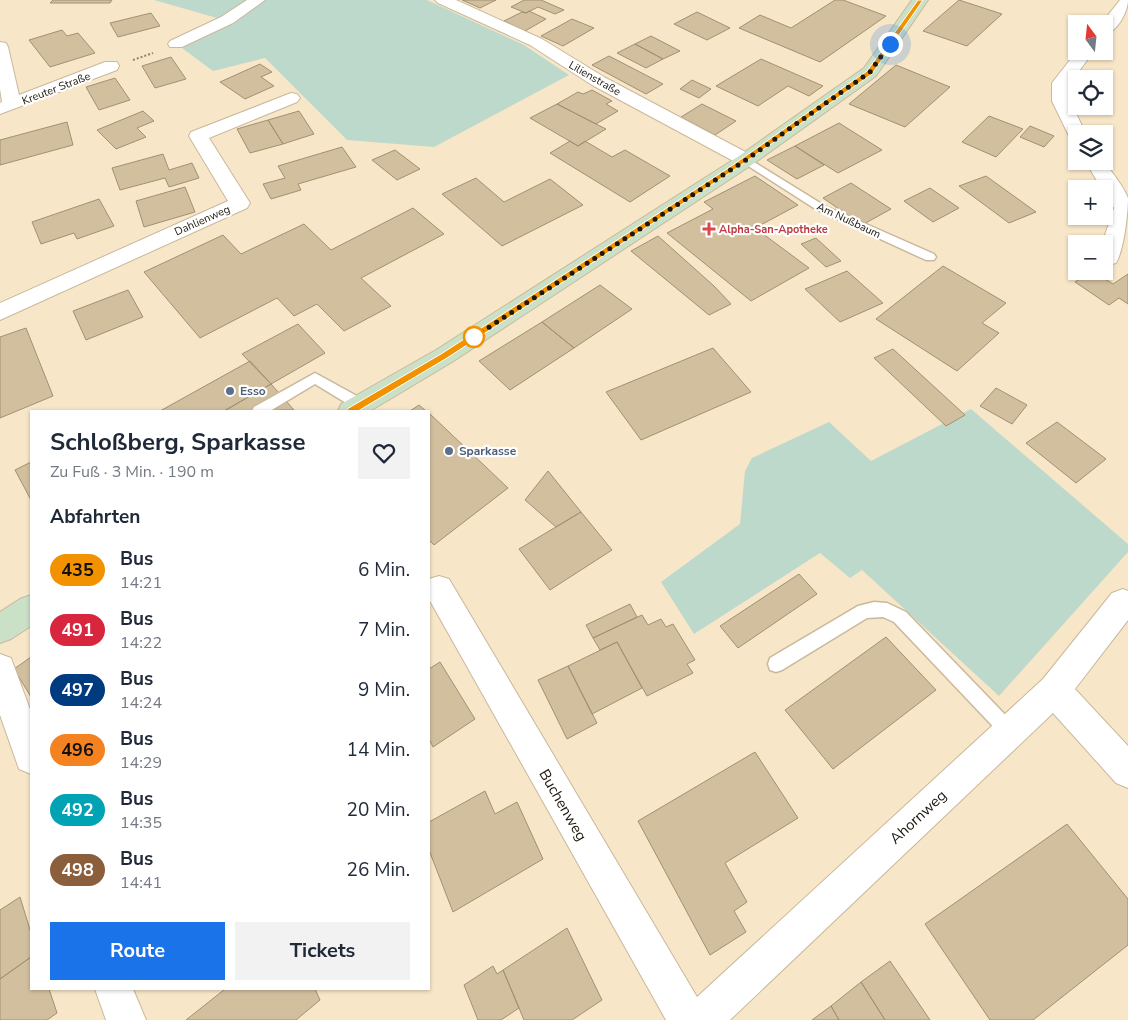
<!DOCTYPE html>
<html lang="de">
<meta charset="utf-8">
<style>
body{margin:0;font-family:"Nunito Sans",sans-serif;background:#f2f2f3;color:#1f2937;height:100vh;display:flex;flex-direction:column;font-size:19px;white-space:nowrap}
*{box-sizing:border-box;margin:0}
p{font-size:16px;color:#747a83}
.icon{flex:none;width:28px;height:28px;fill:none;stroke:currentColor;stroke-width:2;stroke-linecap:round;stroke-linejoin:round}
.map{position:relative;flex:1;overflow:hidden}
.side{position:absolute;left:30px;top:410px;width:400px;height:580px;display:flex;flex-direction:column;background:#fff;border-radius:0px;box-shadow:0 1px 4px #0004}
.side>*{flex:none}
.badge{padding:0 10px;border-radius:16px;font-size:18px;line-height:32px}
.needle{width:32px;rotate:345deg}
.buttons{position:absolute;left:1068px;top:15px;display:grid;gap:10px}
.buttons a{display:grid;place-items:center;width:45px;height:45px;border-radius:0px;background:#fff;box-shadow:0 1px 4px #0004;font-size:25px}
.you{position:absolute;width:25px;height:25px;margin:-12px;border:4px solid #fff;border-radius:50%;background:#1a73e8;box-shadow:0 0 0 8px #1a73e833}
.map>.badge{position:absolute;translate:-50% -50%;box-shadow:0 0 0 2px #fff}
h2{padding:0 20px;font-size:19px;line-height:45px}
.round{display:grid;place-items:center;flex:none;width:52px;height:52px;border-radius:0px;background:#f2f2f3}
.headline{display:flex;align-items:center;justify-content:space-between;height:85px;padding:0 20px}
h1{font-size:24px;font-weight:700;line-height:38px}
.button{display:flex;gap:10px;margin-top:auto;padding:10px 20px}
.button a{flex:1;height:58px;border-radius:0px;background:#1a73e8;color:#fff;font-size:20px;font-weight:700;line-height:58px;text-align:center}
.button a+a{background:#f2f2f3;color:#1f2937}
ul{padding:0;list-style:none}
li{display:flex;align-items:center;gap:15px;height:60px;padding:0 20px}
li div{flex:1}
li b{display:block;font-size:19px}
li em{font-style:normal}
li .badge{min-width:55px;font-weight:700;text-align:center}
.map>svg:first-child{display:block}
.green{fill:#bdd9cb}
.building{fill:#d2bf9e;stroke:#a19075}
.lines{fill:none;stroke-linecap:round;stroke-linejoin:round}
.service-casing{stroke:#c9b89b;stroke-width:3}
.minor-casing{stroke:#c9b89b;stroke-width:2}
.secondary-casing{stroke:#c9b89b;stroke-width:2}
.path{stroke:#8e826d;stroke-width:2;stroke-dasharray:2 2;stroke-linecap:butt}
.service{fill:#fff;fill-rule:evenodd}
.minor{fill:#fff;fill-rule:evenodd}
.secondary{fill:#cae1c8;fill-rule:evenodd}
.line{fill:#f39200;stroke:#fff}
.walk{stroke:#1d170c;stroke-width:5;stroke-dasharray:0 9}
.health-dot{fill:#e0444e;stroke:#fff;stroke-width:2}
.stop-dot{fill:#fff;stroke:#f39200;stroke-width:2.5}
.service-dot{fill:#5c6f8a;stroke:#fff;stroke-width:2}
.labels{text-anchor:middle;stroke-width:4.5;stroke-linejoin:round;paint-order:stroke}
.far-street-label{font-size:11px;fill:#1d170c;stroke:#fff}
.far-health-label{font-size:11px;font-weight:bold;fill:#be3a42;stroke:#fff;text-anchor:start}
.service-label{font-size:12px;font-weight:bold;fill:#4e5e75;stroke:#fff;text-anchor:start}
.near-street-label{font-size:15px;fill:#1d170c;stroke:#fff}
</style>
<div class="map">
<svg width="1128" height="1020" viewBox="0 0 1128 1020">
<rect width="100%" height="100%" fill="#f8e6c8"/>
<path class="green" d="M154,0H427L524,45L569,75L434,147L347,140L265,58L213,71L182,48L231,22Z
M971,409L1128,544V552L999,696L862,570L850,578L820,553L694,634L661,582L740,524L745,471L752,458L829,422L871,461Z"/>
<path class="building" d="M53,0H112L110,3H50Z
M462,0H496L480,8Z
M524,0H541L564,10L555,14L538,7L526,13L511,7Z
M835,0H843L886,16L820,62L739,28L760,15L791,28Z
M959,0L1002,14L967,46L923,31Z
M529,11L546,19L525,31L504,21L522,12L526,13Z
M697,12L730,28L707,40L674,24Z
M151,13L160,26L118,37L110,23Z
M572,19L594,28L563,46L541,36Z
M62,30L67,36L78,33L95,53L50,67L29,40Z
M651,36L680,51L663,59L635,44Z
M635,44L663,59L646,68L617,53Z
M609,56L663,84L646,94L592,65Z
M171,57L186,79L155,88L142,66Z
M761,59L823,86L809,96L788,86L758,106L716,86Z
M260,64L272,72L261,77L274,86L245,99L220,82Z
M896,65L950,87L905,127L849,104Z
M115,78L130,100L99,110L86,87Z
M692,80L711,89L699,98L680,89Z
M592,90L612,101L606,104L618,111L596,124L557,104L578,92L583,94Z
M557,104L596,124L606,129L578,146L530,118Z
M702,104L736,121L715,135L681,117Z
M143,111L154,121L137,128L146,137L116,149L97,130Z
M299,111L314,134L283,144L268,120Z
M989,116L1023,129L996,157L962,142Z
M268,120L283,144L250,153L237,129Z
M67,122L73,145L0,165V140Z
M839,123L882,150L838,173L795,146Z
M1030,126L1054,136L1044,147L1020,137Z
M570,141L578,146L585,141L612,157L625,150L670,176L630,202L550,153Z
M795,146L824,165L797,179L767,160Z
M342,147L356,167L298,184L301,190L271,199L263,184L285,178L278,166Z
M395,150L420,169L397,180L372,160Z
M163,154L169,170L192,163L199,178L169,187L165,178L120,190L112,168Z
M755,176L798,205L755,228L809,268L751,301L667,233L713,209L704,202Z
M986,176L1036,212L1009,223L959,186Z
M476,178L504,202L550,179L583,205L502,246L442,194Z
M851,183L891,209L862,225L823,198Z
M185,187L195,212L144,227L136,201Z
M930,188L959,208L933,222L904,201Z
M99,199L114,226L77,239L74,233L41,244L32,222Z
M413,208L444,234L361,278L391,306L344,331L317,304L294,316L277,298L200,338L144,272L223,235L241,254L304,224L331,250Z
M658,236L714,286L731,304L709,315L631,251Z
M816,238L841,261L826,267L801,244Z
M943,266L1006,303L982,323L999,333L957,371L876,319Z
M847,271L883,303L840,322L805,289Z
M1092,271L1113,284L1128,274V304L1119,298L1109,305L1075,282Z
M600,285L632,309L574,348L542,322Z
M128,290L143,317L86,340L73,311Z
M542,322L574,348L510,390L479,361Z
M298,324L325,353L271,384L242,354Z
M26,328L53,396L0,418V337Z
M713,348L751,392L641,440L606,392Z
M893,349L965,415L946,426L874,358Z
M250,361L271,384L224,411H160Z
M271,384L294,410L224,411Z
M996,388L1027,405L1012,424L980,406Z
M419,405L426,411H410Z
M429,413L508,488L434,545L429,540Z
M1057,422L1106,459L1076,483L1026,443Z
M31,462V500L15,470Z
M548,471L581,512L556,527L525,500Z
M581,512L612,550L550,590L519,549Z
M799,574L817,594L738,648L720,626Z
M630,604L637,617L593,638L586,625Z
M642,615L648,625L661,619L666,627L673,624L695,660L687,664L693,673L647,696L617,642L600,650L593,638Z
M886,637L936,690L833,769L785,710Z
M617,642L642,688L592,714L568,666Z
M31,657V697L14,669Z
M440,662L475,719L433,747L429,739V669Z
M568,666L597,723L567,739L538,680Z
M755,752L798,818L725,863L747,902L734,911L746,932L710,955L638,821Z
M485,791L495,814L517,802L543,859L453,912L429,850V822Z
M1067,824L1128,899V945L1033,1020H990L925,924Z
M20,897L31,933V957L0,979V910Z
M567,928L602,1000L572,1020H524L503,970Z
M31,957V989H49L57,1013L47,1020H0V979Z
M890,961L930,1020H885L861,982Z
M493,966L497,974L503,970L519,1008L501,1020H478L464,985Z
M861,982L885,1020H839L831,1006Z
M225,989H315L320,1000L296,1020H186Z
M831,1006L839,1020H812Z"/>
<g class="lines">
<g class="service-casing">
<path id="service" d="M746,157L825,206L934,254L936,257L934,260H926L817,210L742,162L741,160L742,158Z
M315,373L366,401L368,405L366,409L361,410L356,409L315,384L270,411H252L254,407Z
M874,602L887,603L906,612L1016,726L1019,732L1016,738L1010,741L1004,738L894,622L883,617L867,618L782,670L776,672L770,670L768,664L770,658L858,606Z"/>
</g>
<g class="minor-casing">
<path id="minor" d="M247,0H265L233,23L182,47H170L168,44L170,41L221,17Z
M435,0H456L542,39L604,77L753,156L756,160L753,164L746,166L739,164L592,85L530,45L438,3Z
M1120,0H1128C1128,12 1117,32 1104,35V24H1101Z
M0,42L6,43L8,47L19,95L105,62H117L119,66L117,70L0,114V103L2,102L0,89Z
M1077,51H1094L1070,83V101L1086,134H1076V139L1070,138L1068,134L1052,101V83Z
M291,93L297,94L300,98L297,102L209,138L250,203L247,208L0,320V303L228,201L189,136L191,132Z
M1085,161H1104C1111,172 1123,185 1128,198C1128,213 1124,250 1116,263L1108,265L1104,264V244H1102L1114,208L1104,189H1102Z
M439,576L449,579L697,997L1043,679L1112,593L1123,589L1128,591V620L1075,689L1128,746V788L1116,783L1053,713L730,1020H666L429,599V579Z
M0,654L11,658L31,712V774L19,769L0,715Z
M95,989H133L146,1020H106Z"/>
</g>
<g class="secondary-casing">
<path id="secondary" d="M912,0H928L876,76L753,164L452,362L370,411H338L341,404L436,350L739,156L864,68Z
M31,595V626L11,639L0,643V612L20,599Z"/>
</g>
<path class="path" d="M133,60L153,53"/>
<use href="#service" class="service"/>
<use href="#minor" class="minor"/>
<use href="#secondary" class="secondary"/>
</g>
<path class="line" d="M918,0H923L872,74L731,172L447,358L353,414H347V409L441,354L727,169L867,71Z"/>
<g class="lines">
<path class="walk" d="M474,337L746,160L792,127L870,72L890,44"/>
</g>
<path class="health-dot" d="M706.5 221.5h5v5h5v5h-5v5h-5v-5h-5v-5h5z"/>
<circle class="stop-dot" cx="474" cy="337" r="10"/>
<g class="service-dot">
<circle cx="230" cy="391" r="5"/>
<circle cx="449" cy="451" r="5"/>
</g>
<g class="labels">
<g class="far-street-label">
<text transform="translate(595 78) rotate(30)" y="4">Lilienstraße</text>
<text transform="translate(56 88) rotate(-21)" y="4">Kreuter Straße</text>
<text transform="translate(202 220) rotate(-24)" y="4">Dahlienweg</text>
<text transform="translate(849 220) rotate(25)" y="4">Am Nußbaum</text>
</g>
<g class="far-health-label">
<text x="719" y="233">Alpha-San-Apotheke</text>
</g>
<g class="service-label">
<text x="240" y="395">Esso</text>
<text x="459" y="455">Sparkasse</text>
</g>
<g class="near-street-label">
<text transform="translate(563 805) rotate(60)" y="5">Buchenweg</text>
<text transform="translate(918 817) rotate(-43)" y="5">Ahornweg</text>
</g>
</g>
</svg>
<div class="buttons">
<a><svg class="needle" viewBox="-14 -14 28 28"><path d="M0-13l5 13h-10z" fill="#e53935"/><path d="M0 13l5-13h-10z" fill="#747a83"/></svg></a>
<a><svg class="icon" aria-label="locate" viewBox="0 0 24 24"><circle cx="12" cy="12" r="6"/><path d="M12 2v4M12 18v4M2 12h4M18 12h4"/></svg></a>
<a><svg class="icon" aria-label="layers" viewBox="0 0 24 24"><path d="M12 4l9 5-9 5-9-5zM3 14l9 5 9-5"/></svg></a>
<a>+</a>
<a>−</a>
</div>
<div class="you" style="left:890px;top:44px"></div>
<section class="side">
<div class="headline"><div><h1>Schloßberg, Sparkasse</h1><p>Zu Fuß · 3 Min. · 190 m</p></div><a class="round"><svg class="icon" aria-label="heart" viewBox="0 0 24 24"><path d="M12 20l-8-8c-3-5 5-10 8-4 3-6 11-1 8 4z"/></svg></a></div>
<h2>Abfahrten</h2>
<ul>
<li><span class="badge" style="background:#f39200;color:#111">435</span><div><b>Bus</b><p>14:21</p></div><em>6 Min.</em></li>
<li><span class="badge" style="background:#d7263d;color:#fff">491</span><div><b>Bus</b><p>14:22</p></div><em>7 Min.</em></li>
<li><span class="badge" style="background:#003b80;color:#fff">497</span><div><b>Bus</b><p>14:24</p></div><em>9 Min.</em></li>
<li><span class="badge" style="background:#f58220;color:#111">496</span><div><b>Bus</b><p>14:29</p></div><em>14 Min.</em></li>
<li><span class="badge" style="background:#00a3b4;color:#fff">492</span><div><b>Bus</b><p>14:35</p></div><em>20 Min.</em></li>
<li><span class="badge" style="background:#8b5e3c;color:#fff">498</span><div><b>Bus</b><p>14:41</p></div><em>26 Min.</em></li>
</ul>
<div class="button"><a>Route</a><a>Tickets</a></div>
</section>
</div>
